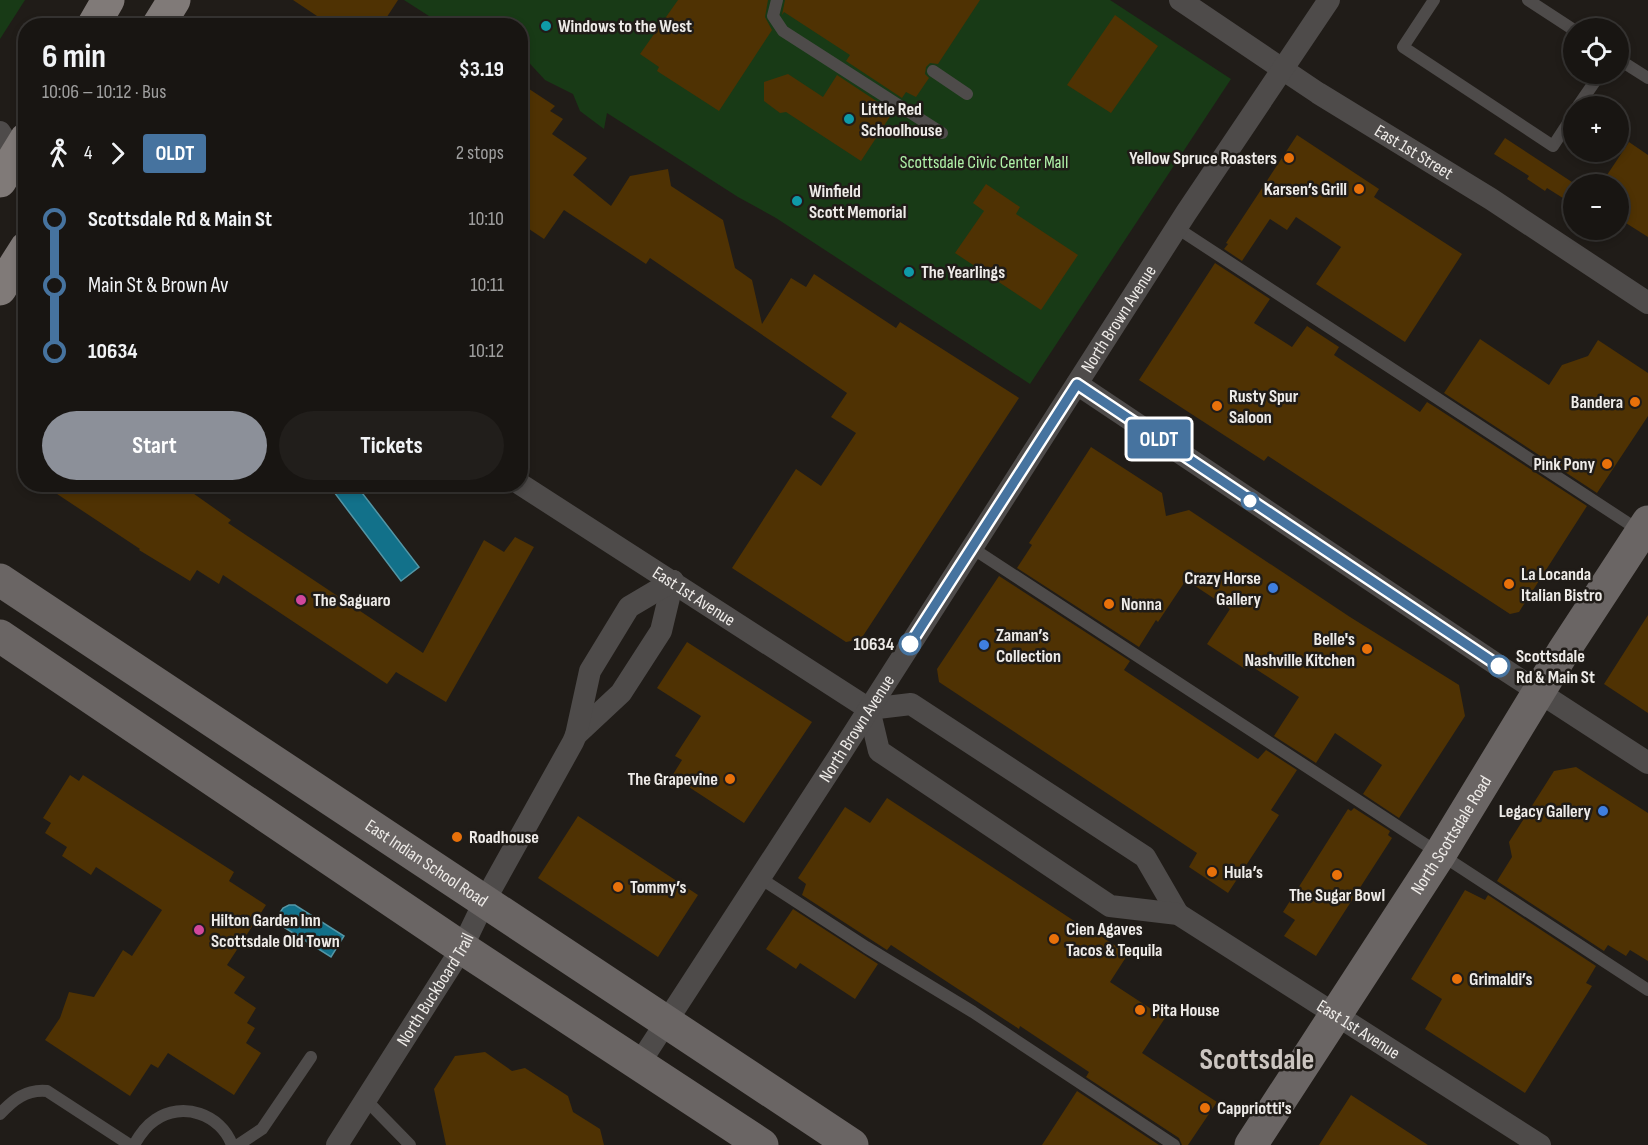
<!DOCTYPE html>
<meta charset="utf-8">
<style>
body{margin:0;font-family:"Sofia Sans Condensed",sans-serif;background:#211e1b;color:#f1f3f6;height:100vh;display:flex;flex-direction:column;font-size:22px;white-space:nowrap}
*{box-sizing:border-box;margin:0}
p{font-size:20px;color:#9f9f9f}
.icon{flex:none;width:33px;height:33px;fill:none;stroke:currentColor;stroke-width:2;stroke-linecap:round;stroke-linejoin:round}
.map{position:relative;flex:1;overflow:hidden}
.sheet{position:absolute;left:18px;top:18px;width:510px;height:474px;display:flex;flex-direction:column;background:#181512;border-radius:24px;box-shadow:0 3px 9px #0003,0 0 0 2px #363432}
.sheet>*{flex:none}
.badge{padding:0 12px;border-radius:4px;font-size:21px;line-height:39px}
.fabs{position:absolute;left:1563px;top:18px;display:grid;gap:12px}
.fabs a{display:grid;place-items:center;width:66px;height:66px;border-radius:50%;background:#181512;box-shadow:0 3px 9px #0003,0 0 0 2px #363432;font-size:30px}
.map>.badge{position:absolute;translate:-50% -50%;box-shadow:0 0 0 3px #fff}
.legs{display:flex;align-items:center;gap:9px;height:66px;padding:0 24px;font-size:20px}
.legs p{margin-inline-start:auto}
.head{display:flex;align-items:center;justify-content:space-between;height:102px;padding:0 24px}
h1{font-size:33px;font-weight:700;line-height:45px}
.cta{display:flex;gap:12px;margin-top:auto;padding:12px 24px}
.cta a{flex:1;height:69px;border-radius:36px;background:#8c9099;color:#fff;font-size:24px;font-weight:700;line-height:69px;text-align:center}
.cta a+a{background:#211e1b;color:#f1f3f6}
ul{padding:0 24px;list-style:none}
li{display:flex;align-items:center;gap:21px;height:66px;font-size:22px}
li i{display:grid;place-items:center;width:9px;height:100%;margin:0 8px;background:currentColor}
li i::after{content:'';width:15px;height:15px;margin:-8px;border:4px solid;border-radius:50%;background:#181512}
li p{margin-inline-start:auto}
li:first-child i{background:linear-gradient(#0000 50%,currentColor 0)}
li:last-child i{background:linear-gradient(currentColor 50%,#0000 0)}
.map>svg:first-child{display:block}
.green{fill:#183a16}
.water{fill:#12718a;stroke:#5496a6;stroke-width:1.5}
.building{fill:#4f3203}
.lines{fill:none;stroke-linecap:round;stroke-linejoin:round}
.lane{stroke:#4e4b4a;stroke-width:12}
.street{stroke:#4e4b4a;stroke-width:22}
.secondary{stroke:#6a6564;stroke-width:33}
.primary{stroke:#807a78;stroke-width:33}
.line-1-casing{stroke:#fff;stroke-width:14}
.line-1{stroke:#46739f;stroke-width:9}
.culture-dot{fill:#0f9aa8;stroke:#201c18;stroke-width:2}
.food-dot{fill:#e8710a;stroke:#201c18;stroke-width:2}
.stop-1-dot{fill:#fff;stroke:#46739f;stroke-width:3}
.shop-dot{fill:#3f7fe0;stroke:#201c18;stroke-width:2}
.hotel-dot{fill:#d1479c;stroke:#201c18;stroke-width:2}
.labels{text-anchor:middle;stroke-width:5;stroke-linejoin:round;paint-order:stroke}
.poi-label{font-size:18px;font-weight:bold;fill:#eeebe8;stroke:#201c18;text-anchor:start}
.street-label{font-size:18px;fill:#eeebe8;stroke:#201c18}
.park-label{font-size:18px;fill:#aff1a8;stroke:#201c18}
.stop-label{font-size:18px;font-weight:bold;fill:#eeebe8;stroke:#201c18;text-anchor:end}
.town-label{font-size:30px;font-weight:bold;fill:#cbc5c0;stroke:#201c18}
</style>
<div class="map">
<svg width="1648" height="1145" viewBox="0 0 1648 1145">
<rect width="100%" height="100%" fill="#201c18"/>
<path class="green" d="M0,0H25L0,39Z
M404,0H1110L1231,79L1030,384L776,218L738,197L607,113L604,129L580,111L573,94L545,80L521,54L520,26L443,25Z"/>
<path class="water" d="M335,485H356L419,567L401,581L331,488Z
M289,905H295L344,936L331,957L282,926L279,914L283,908Z"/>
<path class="building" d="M293,0H398L381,26H332Z
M678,0H768L765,17L772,30L719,111L657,71L659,67L640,54Z
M785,0H980L938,64L930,63L926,67L925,74L929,78L916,97L906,92L902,98L846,61L850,55L784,12L782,15Z
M1115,15L1158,46L1111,113L1067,85Z
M788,74L823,97L837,75L893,112L861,161L786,112L780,113L764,101V82Z
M520,83L555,106L550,111L563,119L552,134L587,158L573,175L611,206L630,176L668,169L671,186L723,220L735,268L752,280L762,324L791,278L806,287L814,274L896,328L900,322L1019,398L861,639L846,642L732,568L796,469L821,486L856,433L831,417L847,393L650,258L646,264L564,210L544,239L520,223Z
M1297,135L1379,189L1374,197L1462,254L1405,342L1316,284L1341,247L1296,217L1287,230L1270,219L1242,261L1224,249L1228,244L1226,243Z
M1505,138L1575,184L1566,200L1547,188L1545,191L1527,179L1529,176L1494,154Z
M1629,142L1648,155V237L1618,218V184H1601Z
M986,184L1020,207L1016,214L1078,255L1041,310L955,253L984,211L973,203Z
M1215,263L1270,299L1254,323L1292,347L1307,326L1339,347L1334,355L1420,412L1427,402L1435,407L1587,506L1519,612L1510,614L1268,456L1264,461L1139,380Z
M1480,339L1549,385L1562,365L1588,356L1598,340L1648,373V416L1597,493L1444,393Z
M1091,447L1162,493L1166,516L1189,510L1350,617L1459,685L1465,716L1399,818L1363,794L1382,765L1335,733L1316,763L1274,736L1299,697L1248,664L1245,669L1207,644L1230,609L1186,580L1158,622L1156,620L1139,647L1017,568L1032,545L1029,543Z
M42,484H180L231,520L228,523L423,653L484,540L504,552L515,537L534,547L446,702L396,672L387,684L223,575L219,584L197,570L190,581L139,550L140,549Z
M999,576L1130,661L1124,670L1258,759L1266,750L1297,770L1271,810L1279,815L1228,893L1189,867L1197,853L939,682L937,669Z
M1648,615V713L1604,684Z
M687,642L812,722L744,823L672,776L682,760L675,756L701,716L657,688Z
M1576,767L1648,813V961L1630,950L1626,956L1608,945L1604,951L1497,881L1512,857L1509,842L1554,771Z
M70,775L79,781L83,775L234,872L229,881L266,905L227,965L245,977L234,993L256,1008L247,1023L255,1028L246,1043L261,1053L234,1095L168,1053L158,1068L151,1064L130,1096L45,1040L60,1018L69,992L94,997L123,950L132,956L162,910L96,867L91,875L62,856L67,847L45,833L51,823L43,818Z
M887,798L1085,928L1086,926L1128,954L1110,982L1165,1018L1142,1053L1217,1102L1188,1145H1182L1179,1138L1086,1077L1089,1072L1020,1026L1019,1029L891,945L887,950L802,895L806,884L798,878L845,807L870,823Z
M1354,808L1390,831L1388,835L1392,838L1316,956L1284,936L1295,920L1283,912L1348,809L1351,811Z
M578,816L698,895L658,957L538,878Z
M1465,890L1485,900L1488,895L1596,966L1586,983L1592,986L1525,1093L1425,1029L1442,999L1411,979Z
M793,909L878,964L855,999L800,963L796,969L766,949Z
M485,1052L512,1071L525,1068L568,1096L573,1112L600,1129L604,1145H446L434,1089L455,1056Z
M1077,1091L1159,1145H1042Z
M1351,1095L1428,1145H1319Z"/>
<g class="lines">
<path class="lane" d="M777,0L773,16L783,31L942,133
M1434,0L1403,47L1553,146L1574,114
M1528,0L1574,30
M1618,59L1648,78
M933,71L967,94
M1578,106L1600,74
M1177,228L1640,531
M972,548L1648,990
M760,878L866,947L973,1012L1174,1145
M366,1100L410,1145
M0,1114C13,1100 26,1089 47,1091L130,1145
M134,1145C139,1136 146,1126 155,1120C182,1101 221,1114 232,1145
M238,1145L262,1129L311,1057"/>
<g class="street">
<path id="s1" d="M1180,0L1318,93L1491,199L1648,303"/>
<path d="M0,132L15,156"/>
<path d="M1077,384L1499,666L1648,763"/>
<path id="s2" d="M520,484L869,709L911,704L1145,857L1178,914"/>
<path id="s3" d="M869,709L879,751L1110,906L1178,914L1540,1145"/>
<path d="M576,735L621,693L661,631L673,581"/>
<path id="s4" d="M639,1064L839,756L1186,213L1329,0"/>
<path id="s5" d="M337,1145L462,948L485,900L573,742L576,735L590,671L629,607L673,581"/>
</g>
<g class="secondary">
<path id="s6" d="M0,580L852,1145"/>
<path d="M0,636L462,948L762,1145"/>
<path id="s7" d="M1251,1145L1440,854L1563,652L1648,522"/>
</g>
<path class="primary" d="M93,26L108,0
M158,26L174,0
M0,181L26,139
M0,289L26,248"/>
</g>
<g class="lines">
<g class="line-1-casing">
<path id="line-1" d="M910,644L1077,384L1499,666"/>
</g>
<use href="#line-1" class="line-1"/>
</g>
<g class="culture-dot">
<circle cx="546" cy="26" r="6"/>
<circle cx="849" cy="119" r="6"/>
<circle cx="797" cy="201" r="6"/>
<circle cx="909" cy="272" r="6"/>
</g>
<g class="food-dot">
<circle cx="1289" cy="158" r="6"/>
<circle cx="1359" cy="189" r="6"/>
<circle cx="1635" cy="402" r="6"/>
<circle cx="1217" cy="406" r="6"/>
<circle cx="1607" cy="464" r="6"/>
<circle cx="1509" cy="584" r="6"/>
<circle cx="1109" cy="604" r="6"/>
<circle cx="1367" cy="649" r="6"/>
<circle cx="730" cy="779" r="6"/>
<circle cx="457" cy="837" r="6"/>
<circle cx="1212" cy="872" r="6"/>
<circle cx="1337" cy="875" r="6"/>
<circle cx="618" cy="887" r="6"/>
<circle cx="1054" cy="939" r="6"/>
<circle cx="1457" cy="979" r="6"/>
<circle cx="1140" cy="1010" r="6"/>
<circle cx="1205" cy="1108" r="6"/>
</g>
<g class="stop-1-dot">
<circle cx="1250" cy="501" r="8"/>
<circle cx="910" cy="644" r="10"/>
<circle cx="1499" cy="666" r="10"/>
</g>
<g class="shop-dot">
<circle cx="1273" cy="588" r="6"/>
<circle cx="984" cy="645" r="6"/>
<circle cx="1603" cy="811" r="6"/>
</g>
<g class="hotel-dot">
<circle cx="301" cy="600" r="6"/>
<circle cx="199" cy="930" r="6"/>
</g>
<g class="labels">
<g class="poi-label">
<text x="558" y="32">Windows to the West</text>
<text x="861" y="115">Little Red<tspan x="861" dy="21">Schoolhouse</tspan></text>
<text x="1277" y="164" text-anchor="end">Yellow Spruce Roasters</text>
<text x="1347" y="195" text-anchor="end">Karsen’s Grill</text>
<text x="809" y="197">Winfield<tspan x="809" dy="21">Scott Memorial</tspan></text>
<text x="921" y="278">The Yearlings</text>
<text x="1229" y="402">Rusty Spur<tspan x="1229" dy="21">Saloon</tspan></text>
<text x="1623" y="408" text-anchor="end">Bandera</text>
<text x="1595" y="470" text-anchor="end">Pink Pony</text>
<text x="1521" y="580">La Locanda<tspan x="1521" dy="21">Italian Bistro</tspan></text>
<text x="1261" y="584" text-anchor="end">Crazy Horse<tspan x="1261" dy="21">Gallery</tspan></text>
<text x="313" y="606">The Saguaro</text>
<text x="1121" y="610">Nonna</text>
<text x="996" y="641">Zaman’s<tspan x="996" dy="21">Collection</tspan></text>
<text x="1355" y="645" text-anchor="end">Belle's<tspan x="1355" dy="21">Nashville Kitchen</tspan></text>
<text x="718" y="785" text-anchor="end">The Grapevine</text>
<text x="1591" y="817" text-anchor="end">Legacy Gallery</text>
<text x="469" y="843">Roadhouse</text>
<text x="1224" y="878">Hula’s</text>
<text x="630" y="893">Tommy’s</text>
<text x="1337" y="901" text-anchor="middle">The Sugar Bowl</text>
<text x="211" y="926">Hilton Garden Inn<tspan x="211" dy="21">Scottsdale Old Town</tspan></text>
<text x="1066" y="935">Cien Agaves<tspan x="1066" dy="21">Tacos &amp; Tequila</tspan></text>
<text x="1469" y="985">Grimaldi’s</text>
<text x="1152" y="1016">Pita House</text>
<text x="1217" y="1114">Cappriotti's</text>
</g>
<g class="street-label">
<text dy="6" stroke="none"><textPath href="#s1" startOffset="279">East 1st Street</textPath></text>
<text dy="6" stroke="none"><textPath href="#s4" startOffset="886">North Brown Avenue</textPath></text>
<text dy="6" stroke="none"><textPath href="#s2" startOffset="207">East 1st Avenue</textPath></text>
<text dy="6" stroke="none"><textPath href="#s4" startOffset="400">North Brown Avenue</textPath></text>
<text dy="6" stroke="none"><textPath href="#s7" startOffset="369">North Scottsdale Road</textPath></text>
<text dy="6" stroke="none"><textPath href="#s6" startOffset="512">East Indian School Road</textPath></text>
<text dy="6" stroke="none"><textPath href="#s5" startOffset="184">North Buckboard Trail</textPath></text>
<text dy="6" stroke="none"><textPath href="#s3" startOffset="604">East 1st Avenue</textPath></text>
</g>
<g class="park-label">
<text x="984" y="168">Scottsdale Civic Center Mall</text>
</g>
<g class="stop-label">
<text x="894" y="650">10634</text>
<text x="1516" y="662" text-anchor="start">Scottsdale<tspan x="1516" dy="21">Rd &amp; Main St</tspan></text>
</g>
<g class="town-label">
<text x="1257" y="1069">Scottsdale</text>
</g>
</g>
</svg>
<div class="fabs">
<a><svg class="icon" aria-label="locate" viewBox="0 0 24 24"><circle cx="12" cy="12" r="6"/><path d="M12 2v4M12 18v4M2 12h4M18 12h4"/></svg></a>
<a>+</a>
<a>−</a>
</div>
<b class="badge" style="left:1159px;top:439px;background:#46739f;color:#fff">OLDT</b>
<section class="sheet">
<div class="head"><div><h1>6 min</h1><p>10:06 – 10:12 · Bus</p></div><b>$3.19</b></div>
<div class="legs"><svg class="icon" aria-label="walk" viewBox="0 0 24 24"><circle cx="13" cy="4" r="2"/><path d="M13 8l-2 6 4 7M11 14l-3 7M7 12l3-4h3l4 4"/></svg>4<svg class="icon" aria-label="forward" viewBox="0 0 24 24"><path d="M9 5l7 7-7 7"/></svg><b class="badge" style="background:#46739f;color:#fff">OLDT</b><p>2 stops</p></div>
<ul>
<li><i style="color:#46739f"></i><b>Scottsdale Rd &amp; Main St</b><p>10:10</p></li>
<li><i style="color:#46739f"></i><span>Main St &amp; Brown Av</span><p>10:11</p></li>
<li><i style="color:#46739f"></i><b>10634</b><p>10:12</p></li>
</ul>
<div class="cta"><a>Start</a><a>Tickets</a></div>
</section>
</div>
